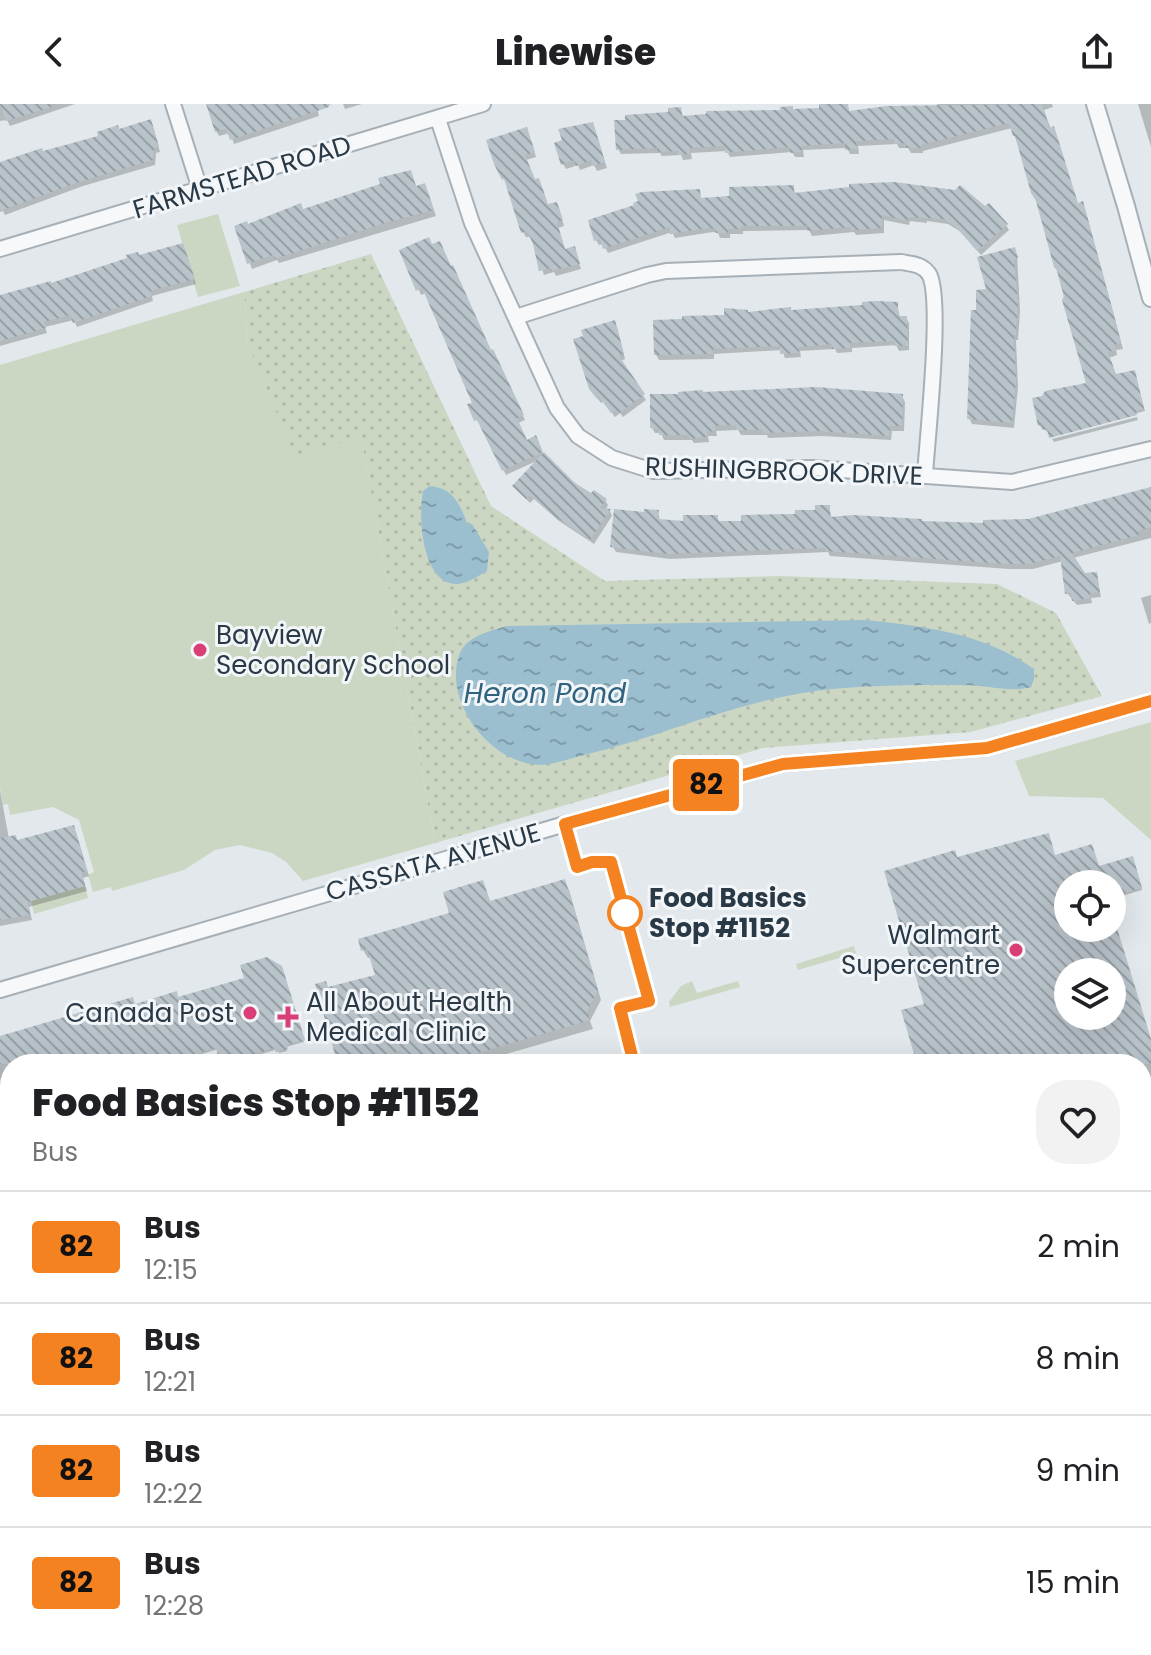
<!DOCTYPE html>
<style>
body{margin:0;font-family:Poppins,sans-serif;background:#f2f2f2;color:#202124;height:100vh;display:flex;flex-direction:column;font-size:30px;white-space:nowrap}
*{box-sizing:border-box;margin:0}
p{font-size:26px;color:#757577}
.icon{flex:none;width:44px;height:44px;fill:none;stroke:currentColor;stroke-width:2;stroke-linecap:round;stroke-linejoin:round}
.map{position:relative;flex:1;overflow:hidden}
.side{position:absolute;left:0px;top:950px;width:1152px;height:602px;display:flex;flex-direction:column;background:#fff;border-radius:32px 32px 0 0;box-shadow:0 8px 32px #0002}
.side>*{flex:none}
.badge{padding:0 16px;border-radius:6px;font-size:28px;line-height:52px}
.tools{position:absolute;left:1054px;top:766px;display:grid;gap:16px}
.tools a{display:grid;place-items:center;width:72px;height:72px;border-radius:50%;background:#fff;box-shadow:0 8px 32px #0002;font-size:40px}
.map>.badge{position:absolute;translate:-50% -50%;box-shadow:0 0 0 4px #fff}
.round{display:grid;place-items:center;flex:none;width:84px;height:84px;border-radius:32px;background:#f2f2f2}
.headline{display:flex;align-items:center;justify-content:space-between;height:136px;padding:0 32px}
h1{font-size:38px;font-weight:800;line-height:60px}
ul{padding:0;list-style:none}
li{display:flex;align-items:center;gap:24px;height:112px;padding:0 32px;border-top:2px solid #e0e0e0}
li div{flex:1}
li b{display:block;font-size:30px}
li em{font-style:normal}
li .badge{min-width:88px;font-weight:700;text-align:center}
header{display:flex;justify-content:space-between;align-items:center;height:104px;padding:0 32px;background:#fff;font-size:36px;font-weight:800}
.map>svg:first-child{display:block}
.green{fill:#ccd7c3}
.park{fill:url(#park-dots)}
.water{fill:url(#water-ripples)}
.shadow{fill:#0003;fill-rule:evenodd}
.building{fill:url(#building-back-hatch);fill-rule:evenodd}
.lines{fill:none;stroke-linecap:round;stroke-linejoin:round}
.minor-casing{stroke:#a7b0b7;stroke-width:18}
.tertiary-casing{stroke:#a7b0b7;stroke-width:20}
.primary-casing{stroke:#a1afb9;stroke-width:26}
.minor{stroke:#f6f8fa;stroke-width:14}
.tertiary{stroke:#f6f8fa;stroke-width:16}
.primary{stroke:#fff;stroke-width:22}
.line-casing{stroke:#fff;stroke-width:18}
.line{stroke:#f58220;stroke-width:12}
.poi-dot{fill:#da3e76;stroke:#f3f6f9;stroke-width:3}
.stop-dot{fill:#fff;stroke:#f58220;stroke-width:4}
.labels{text-anchor:middle;stroke-width:6;stroke-linejoin:round;paint-order:stroke}
.street-label{font-size:26px;fill:#293946;stroke:#f3f6f9}
.poi-label{font-size:26px;fill:#293946;stroke:#f3f6f9;text-anchor:start}
.stop-label{font-size:26px;font-weight:bold;fill:#293946;stroke:#f3f6f9;text-anchor:start}
.water-label{font-size:28px;font-style:italic;fill:#2f627e;stroke:#f3f6f9}
</style>
<header><svg class="icon" aria-label="back" viewBox="0 0 24 24"><path d="M15 5l-7 7 7 7"/></svg>Linewise<svg class="icon" aria-label="share" viewBox="0 0 24 24"><path d="M12 15V3M7 8l5-5 5 5M5 13v7h14v-7"/></svg></header>
<div class="map">
<svg width="1151" height="1551" viewBox="0 0 1151 1551">
<defs>
<pattern id="park-dots" width="8" height="8" patternUnits="userSpaceOnUse" patternTransform="scale(2)"><rect width="8" height="8" fill="#ccd7c3"/><path d="M2 2h.1M6 6h.1" fill="none" stroke="#afb9a9" stroke-width="1.8" stroke-linecap="round"/></pattern>
<pattern id="water-ripples" width="26" height="14" patternUnits="userSpaceOnUse" patternTransform="scale(2)"><rect width="26" height="14" fill="#9bbfcf"/><path d="M2 4q2-2 4 0t4 0M15 11q2-2 4 0t4 0" fill="none" stroke="#7e9caa"/></pattern>
<pattern id="building-back-hatch" width="6" height="6" patternUnits="userSpaceOnUse" patternTransform="scale(2)"><rect width="6" height="6" fill="#b9c3ca"/><path d="M-1 5l2 2M0 0l6 6M5-1l2 2" fill="none" stroke="#969fa6"/></pattern>
</defs>
<rect width="100%" height="100%" fill="#e2e8ec"/>
<path class="green" d="M218,110L240,182L198,193L177,121Z
M244,188L248,239L361,331L435,739L303,777L286,758L272,749L240,741L215,746L184,766L112,787L111,783L93,788L88,771L94,768L79,716L53,703L10,711L8,700L3,701L0,683V261Z
M1151,618V736L1103,694L1029,692L1015,657Z
M85,782L88,794L34,810L31,797Z
M854,842L856,849L798,866L796,860Z
M692,877L697,889L738,877L740,883L670,903L669,898L681,882Z
M0,1017C11,1028 10,1046 10,1060L0,1062V1058L8,1055L0,1030Z"/>
<path class="park" d="M371,150L491,402L605,477L781,472L997,480L1056,509L1102,592L971,628L763,644L435,739L361,332L295,353L248,239L244,188Z"/>
<path class="water" d="M430,382C453,384 460,400 467,419L472,420L489,448L487,467C478,472 469,479 458,480C421,482 418,411 423,387Z
M865,516C924,522 984,529 1034,565V575L1031,583C1010,589 987,581 965,581C902,581 838,580 777,594C711,608 649,636 584,651C571,654 556,660 542,661C492,662 441,597 460,549C467,532 491,527 506,522Z"/>
<path class="shadow" d="M0,0H75L10,22L7,16L0,17Z
M213,0H332L317,4L319,12L234,40L230,29L219,32L216,27Z
M343,0H362L345,5Z
M821,0H847L850,9L938,4L937,0H1052L1053,3L1044,6L1078,101L1085,105L1123,245L1116,246L1117,251L1109,254L1116,272L1134,268L1145,307L1051,331L1040,322L1034,296L1088,280L1038,98L1012,24L923,47V49H911L908,44H899L897,40L858,42L859,50H850L847,44L803,46L804,53H795L792,48L730,53L727,47L691,49L692,55L683,56L681,51L662,52L660,49L621,50L618,45L680,5L684,14L821,6Z
M1138,0H1151V43Z
M153,23L160,48L156,49L155,61L83,82L5,111L3,107L0,108V60L119,27Z
M595,25L607,64L597,67L594,61L580,66L578,61L566,65L563,60Z
M529,31L536,53L526,56L548,103L559,105L564,122L558,124L565,147L574,144L581,165L556,172L554,168L544,171L531,133H526L523,128L508,79L496,60Z
M793,83L796,91L1006,121L1009,126L981,151L961,128L948,120L927,117V119L910,117L909,121L884,116V129L856,131L854,128L812,132L809,126L743,127V130H730V134H720L718,129L713,128L675,134L672,128L608,149L603,140L599,141L596,136L699,87L702,96Z
M416,84L427,86L436,112L279,159L277,156L252,165L236,123Z
M185,146L196,180L152,192L153,197L77,223L74,216L45,223L47,229L0,242V194L51,181L139,153Z
M402,147L495,253L525,316L518,319L526,338L538,339L544,352L574,381L605,396L608,401L605,407H610L612,412L594,440L559,417L534,395L530,399L518,387L515,382L541,355L506,371L481,320L476,316L474,300L426,189L421,191Z
M1017,150L1020,207L1018,236H1016L1018,283L1014,324L972,320L969,314L979,208L989,187Z
M897,200L900,214H906L909,219V246L899,247L896,241L852,244V248L837,249L835,245L800,247L801,253L785,254L782,246L714,250V255L659,256L656,251L748,210Z
M617,223L625,255L620,257L646,296L623,313L620,309L615,313L603,297L601,299L594,290L585,233Z
M704,290L902,292L905,298L904,327H892L891,336L822,332L768,334L767,331H741L738,326L716,327L717,332H708L709,338L694,339L692,336H664L661,329H655L652,324Z
M1137,313L1138,316L1054,338L1052,335Z
M1151,385V434L1073,454L1084,472L1096,470L1101,493L1091,494L1092,499L1077,501L1067,489L1063,457L1033,465H1009L830,452L828,448L670,455L616,448L613,443L645,411L658,408L660,417L685,419L717,413L720,419H743L797,412L829,403L832,415L985,421L1028,417Z
M1151,491V519L1149,520L1141,494Z
M0,686L9,735L18,738L76,728L89,772L83,774L87,787L29,803L32,816L0,822Z
M1054,753L1099,764L1133,756L1142,786L1112,795V780H1068V824H1112V810L1151,940V1004L1142,1007V960H920L927,902L957,755ZM1068,868H1112V912H1068Z
M564,777L569,786L601,896L590,917L593,925L472,960H415L406,955L388,960H342L338,954L328,885L378,872L372,853L368,854L363,846L451,810L482,778L491,799Z
M283,866L304,938L286,943L287,947L279,949L278,945L229,960L227,955L222,956L218,945L170,960H152V958L132,960L130,952L101,960H10V987L0,990V934L134,902L178,895Z
M0,1087H6L10,1094V1144L0,1145Z
M1142,1199L1151,1228V1234L1142,1241Z
M1142,1277L1151,1296V1390L1149,1385L1142,1379Z
M0,1331L4,1338L10,1335V1400L0,1403Z
M0,1502H10V1536L0,1535Z
M44,1542H83L74,1551H48L49,1547Z
M166,1542H206L207,1551H167Z
M305,1542H344L347,1551H308Z
M427,1542H466L468,1551H429Z
M558,1542H601L602,1545L587,1549L590,1551H562Z
M676,1542H716L719,1551H678Z
M819,1542H861L863,1546L869,1544L873,1551H821Z
M926,1542H979L981,1551H929Z
M1071,1542H1109L1111,1547L1119,1545L1122,1551H1075Z"/>
<path class="building" d="M0,0H51L52,3L6,17Z
M206,0H329V3L230,36L226,25L215,28Z
M819,0H848L849,7L887,2L1042,0L1049,24L1054,22L1078,99L1083,97L1114,211L1121,239L1114,241L1116,246L1108,248L1116,270L1135,266L1144,305L1136,307L1137,311L1049,334L1047,325L1042,326L1041,321L1038,322L1032,294L1042,292L1045,287L1086,279L1062,196L1064,192L1057,166L1054,163L1036,97L1031,89L1015,32H1013L1009,19L921,41V44H906V39L894,40V35L856,37L857,45L845,46V39L801,42L802,48L790,49L789,43L725,49V42L690,44V50L678,51V47L657,48V44L616,46L614,16H625V11L668,8V4L681,3L682,12L706,10V7L780,6V3L793,2V5L819,4Z
M151,15L159,43L154,44L153,56L79,78L0,107V58L42,44L43,47L98,32L97,28L118,21L119,25Z
M593,18L605,58L593,62L591,56L576,62L574,56L561,61L554,39L562,36L558,25Z
M527,23L535,48L525,51L535,75L539,74L548,100L557,98L563,116L557,118L565,145L575,142L580,160L551,167L550,164L539,167L533,140L527,127L521,129L504,75L502,76L494,60L486,36Z
M411,66L416,82L425,79L434,106L385,119L275,155L273,151L247,160L234,122L247,117L248,120L301,99L303,105L380,80L378,74Z
M894,78L955,86L960,81L985,102L989,99L1008,120L977,147L956,123L944,115L908,113L907,117L882,111V124L851,126V123L807,127V122H741V125H728V129H716L715,125L709,124L670,130V123L603,145L600,135L594,137L588,116L634,101L633,99L638,97L635,90L642,88L700,85L701,94L729,92V83L794,81V89L849,83V80Z
M429,133L432,140L440,137L451,162L453,161L491,246L493,245L524,311L517,314L527,336L536,331L543,348L502,367L477,316L474,317L467,300L472,299L422,184L416,187L399,146Z
M183,139L195,175L150,187L152,192L73,219L70,211L44,218L46,224L0,237V191L51,177V179L127,154L126,151L138,148L139,151Z
M1015,143L1018,154L1014,156L1018,200L1016,231H1014L1016,277L1012,319L967,315L971,206H976V186L986,185L977,153Z
M876,197L898,198V212H907L908,242H894V237L850,239V244L832,245V240L799,243V249L780,250V242L713,245V250L654,251L653,216L682,215V212L724,211V204L748,206V208L791,203V206L862,201V198Z
M615,216L624,250L619,252L645,290L618,310L616,306L611,309L599,293L597,295L589,285L573,235L583,232L581,226Z
M816,283L903,290L902,322H890L889,332L818,327L763,329V326H736V321L715,322V327L707,328V333L689,335V331H659V325L650,324V290H678V288L703,286V288Z
M544,348L575,379L591,389L594,386L607,395L600,404L611,405L590,436L554,412L530,391L526,395L512,382Z
M1151,383V423L1138,427L1139,431L1072,449L1085,469L1097,468L1100,488L1090,489V494L1072,497L1071,489L1065,490L1060,452L1029,460H1005L825,447V444L666,450L610,443L614,405L644,408V405L659,406L658,415L683,417V411H718V417H741V411L795,410V406H815V401H830V413L853,411L922,415V417L983,419V416L1028,415Z
M74,721L87,767L82,769L85,782L28,798L30,811L0,816V734L16,731L17,736Z
M1049,729L1055,751L1092,740L1099,762L1133,752L1142,784L1112,793V780H1068V824H1117L1151,935V960H917L901,906L924,900L884,767L955,746L957,753ZM1068,868H1112V912H1068Z
M565,775L598,886L587,907L590,916L441,960L438,951L418,957L400,947L356,960H346L336,954L315,880L326,877L328,883L375,871L367,845L361,847L358,835L449,809L443,788L483,776L490,797Z
M267,853L282,862L305,936L287,941L288,945L276,948L275,944L226,959L224,954L219,955L216,944L164,960H150L149,957L130,960L128,950L95,960H0V932L133,893L135,900L177,887L178,893L244,874L240,861Z"/>
<g class="lines">
<g class="minor-casing">
<path id="minor" d="M173,0L200,85
M438,15L472,119L557,304L578,332L612,354L653,367L812,364L1012,378L1151,345
M0,145L483,0
M516,213L647,171L666,167L901,158C912,160 922,160 929,170C943,194 927,336 925,371
M0,886L565,720L783,660L987,644L1151,597
M1142,1145L1151,1149
M0,1428L10,1425
M255,1542L257,1551
M513,1542L516,1551
M766,1542L769,1551
M1020,1542L1023,1551"/>
</g>
<g class="tertiary-casing">
<path id="tertiary" d="M1095,0L1126,102L1151,194"/>
</g>
<g class="primary-casing">
<path id="primary" d="M1142,1077L1151,1074
M0,1195L10,1194"/>
</g>
<use href="#minor" class="minor"/>
<use href="#tertiary" class="tertiary"/>
<use href="#primary" class="primary"/>
</g>
<g class="lines">
<g class="line-casing">
<path id="line" d="M634,960L620,904L649,897L611,758H592L577,763L565,720L783,660L987,644L1151,597"/>
</g>
<use href="#line" class="line"/>
</g>
<g class="poi-dot">
<circle cx="200" cy="546" r="8"/>
<circle cx="1016" cy="846" r="8"/>
<circle cx="250" cy="909" r="8"/>
<path d="M284 901h8v8h8v8h-8v8h-8v-8h-8v-8h8z"/>
</g>
<circle class="stop-dot" cx="625" cy="809" r="16"/>
<g class="labels">
<g class="street-label">
<text transform="translate(242 73) rotate(-17)" y="9">FARMSTEAD ROAD</text>
<text transform="translate(784 367) rotate(2)" y="9">RUSHINGBROOK DRIVE</text>
<text transform="translate(433 758) rotate(-16)" y="9">CASSATA AVENUE</text>
</g>
<g class="poi-label">
<text x="216" y="540">Bayview<tspan x="216" dy="30">Secondary School</tspan></text>
<text x="1000" y="840" text-anchor="end">Walmart<tspan x="1000" dy="30">Supercentre</tspan></text>
<text x="306" y="907">All About Health<tspan x="306" dy="30">Medical Clinic</tspan></text>
<text x="234" y="918" text-anchor="end">Canada Post</text>
</g>
<g class="stop-label">
<text x="649" y="803">Food Basics<tspan x="649" dy="30">Stop #1152</tspan></text>
</g>
<g class="water-label">
<text x="545" y="599">Heron Pond</text>
</g>
</g>
</svg>
<div class="tools">
<a><svg class="icon" aria-label="locate" viewBox="0 0 24 24"><circle cx="12" cy="12" r="6"/><path d="M12 2v4M12 18v4M2 12h4M18 12h4"/></svg></a>
<a><svg class="icon" aria-label="layers" viewBox="0 0 24 24"><path d="M12 4l9 5-9 5-9-5zM3 14l9 5 9-5"/></svg></a>
</div>
<b class="badge" style="left:706px;top:681px;background:#f58220;color:#111">82</b>
<section class="side">
<div class="headline"><div><h1>Food Basics Stop #1152</h1><p>Bus</p></div><a class="round"><svg class="icon" aria-label="heart" viewBox="0 0 24 24"><path d="M12 20l-8-8c-3-5 5-10 8-4 3-6 11-1 8 4z"/></svg></a></div>
<ul>
<li><span class="badge" style="background:#f58220;color:#111">82</span><div><b>Bus</b><p>12:15</p></div><em>2 min</em></li>
<li><span class="badge" style="background:#f58220;color:#111">82</span><div><b>Bus</b><p>12:21</p></div><em>8 min</em></li>
<li><span class="badge" style="background:#f58220;color:#111">82</span><div><b>Bus</b><p>12:22</p></div><em>9 min</em></li>
<li><span class="badge" style="background:#f58220;color:#111">82</span><div><b>Bus</b><p>12:28</p></div><em>15 min</em></li>
</ul>
</section>
</div>
